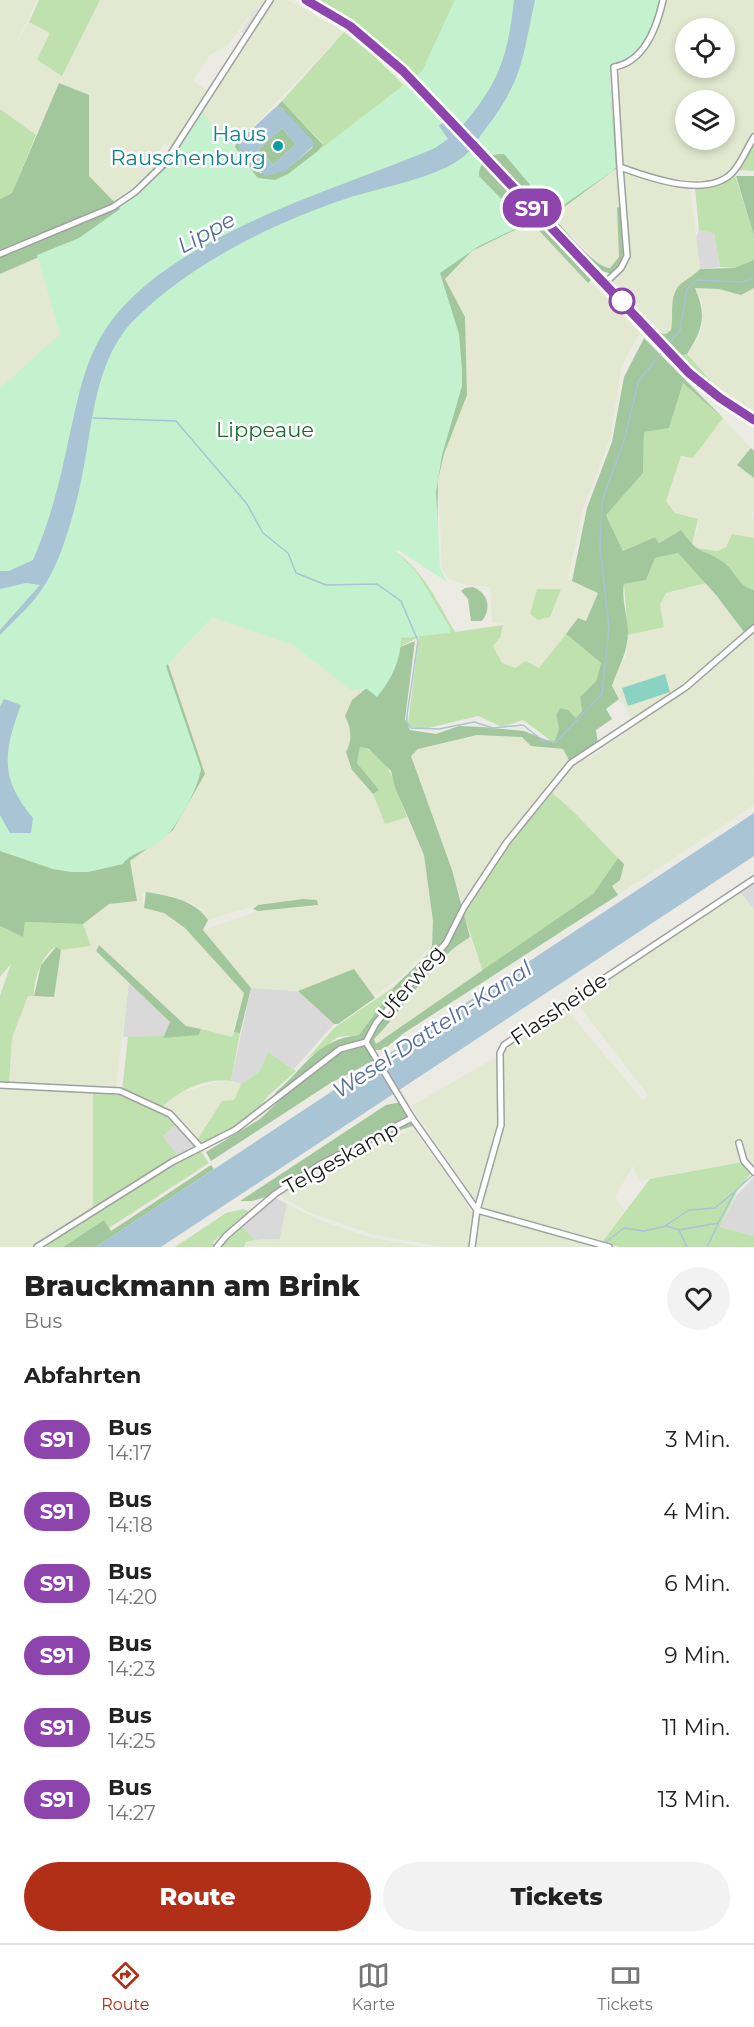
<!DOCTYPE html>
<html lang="de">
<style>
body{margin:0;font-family:Montserrat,sans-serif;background:#f2f2f2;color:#222;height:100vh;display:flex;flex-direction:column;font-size:22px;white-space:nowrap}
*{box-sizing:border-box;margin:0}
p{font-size:20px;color:#767676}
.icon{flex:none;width:33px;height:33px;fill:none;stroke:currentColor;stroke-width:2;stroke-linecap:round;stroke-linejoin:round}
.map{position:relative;height:1247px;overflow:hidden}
.sheet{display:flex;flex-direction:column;background:#fff;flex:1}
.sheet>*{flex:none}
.badge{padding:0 12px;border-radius:20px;font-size:21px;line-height:39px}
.fabs{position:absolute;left:675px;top:18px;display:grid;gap:12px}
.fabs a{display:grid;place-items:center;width:60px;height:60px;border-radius:50%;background:#fff;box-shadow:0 3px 9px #0003;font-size:30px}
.map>.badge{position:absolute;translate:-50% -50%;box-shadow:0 0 0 3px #fff}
h2{padding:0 24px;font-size:22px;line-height:54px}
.round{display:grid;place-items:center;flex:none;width:63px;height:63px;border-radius:32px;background:#f2f2f2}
.head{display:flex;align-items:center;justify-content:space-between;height:102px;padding:0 24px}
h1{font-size:28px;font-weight:800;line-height:45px}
.primary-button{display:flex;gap:12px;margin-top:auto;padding:12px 24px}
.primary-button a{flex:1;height:69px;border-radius:36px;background:#b22f17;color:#fff;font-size:24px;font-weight:800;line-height:69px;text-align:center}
.primary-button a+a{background:#f2f2f2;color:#222}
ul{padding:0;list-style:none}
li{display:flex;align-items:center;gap:18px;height:72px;padding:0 24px}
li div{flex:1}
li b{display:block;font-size:22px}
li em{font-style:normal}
li .badge{min-width:66px;font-weight:700;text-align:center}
.menu{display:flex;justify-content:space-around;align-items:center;height:84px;border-top:2px solid #e0e0e0;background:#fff;font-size:16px;color:#767676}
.menu a{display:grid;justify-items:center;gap:3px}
.menu .selected{color:#b22f17}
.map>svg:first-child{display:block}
.residential{fill:#dad9d9}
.farmland{fill:#e3e9d0;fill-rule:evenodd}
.grass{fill:#bfe1ae}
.forest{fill:#a2c79c}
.park{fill:#c4f2cf}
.pitch{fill:#8ad3c2}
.parking{fill:#e0e0e0}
.water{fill:#a8c4d5;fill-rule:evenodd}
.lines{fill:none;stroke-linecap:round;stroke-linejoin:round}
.stream{stroke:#a8c4d5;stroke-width:1.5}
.street-casing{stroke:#a0a0a0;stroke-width:8}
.primary-casing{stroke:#846f11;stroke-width:11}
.street{stroke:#fff;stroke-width:5}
.primary{stroke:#f0dba4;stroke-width:8}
.line-casing{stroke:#fff;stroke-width:14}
.line{stroke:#8e44ad;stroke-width:9}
.culture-dot{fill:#0f9aa8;stroke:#fff;stroke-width:2}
.stop-dot{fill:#fff;stroke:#8e44ad;stroke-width:3}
.labels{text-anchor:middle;stroke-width:5;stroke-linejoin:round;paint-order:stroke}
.culture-label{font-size:21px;fill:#0d838f;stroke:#fff;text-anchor:end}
.park-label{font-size:21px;fill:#186d2c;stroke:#fff}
.street-label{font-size:21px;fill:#1c1c1c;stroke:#fff}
.water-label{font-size:22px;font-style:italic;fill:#546ea0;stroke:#fff}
</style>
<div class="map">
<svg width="754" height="1247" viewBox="0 0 754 1247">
<rect width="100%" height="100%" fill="#ecebe3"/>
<path class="residential" d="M705,229L714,233L720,267L700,269L696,238L699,230Z
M754,879V909L739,892Z
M129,981L170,1022L163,1038L123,1037Z
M251,988L298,991L334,1024L294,1069L268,1053L260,1071L241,1084L231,1081Z
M177,1123L199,1146L179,1158L163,1136Z
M754,1177V1236L720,1227L736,1196Z
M274,1197L287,1204L280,1239L255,1240L240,1225Z"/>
<path class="farmland" d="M0,0H37L12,53L28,22L51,33L62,76L100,0H268L261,10L256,8L227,46L210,55L193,81L208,91L171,148L165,143L154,157L161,164L114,203L89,176V95L59,83L36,135L0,109Z
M271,0H286L298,5L344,32L233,148L212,127L201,109Z
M666,0H754V132L730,172L709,181L666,178L622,164L617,80L619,73L638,58L654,35ZM686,28H724V68H686ZM686,100H724V140H686Z
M617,168L621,206L617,208L619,257L610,268H605L551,215Z
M623,171L667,184L690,188L700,269L691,279L679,285L675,293L674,320L671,330L666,334L658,333L610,284L623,270L630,257Z
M531,222L640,333L622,365L610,439L583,508L568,579L598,592L586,621L578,619L539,668L526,661L515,668L501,663L493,646L500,638L504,622L492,623L490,587L465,585L449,579L442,568L438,480L465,317L445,279L472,251Z
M80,239L122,286L0,571V274Z
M695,288L719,289L741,295L754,288V411L719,390L687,354L702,330V304Z
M723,418L751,448L737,464L754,478V507L751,516L754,517V538L732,534L726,547L718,551L695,548L692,545L699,524L675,513L666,502L681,456L693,457Z
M706,583L744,632L677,690L633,720L612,686L619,665L626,657L628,635L664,626L660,605L666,593Z
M56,586L395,649L345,716L351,728L350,745L362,783L373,794L385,824L407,817L424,855L433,921L432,946L397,980L374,997L353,969L303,991L251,988L203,930L258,911L318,906L311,899L258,905L208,920L201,910L191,903L150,893H141L144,908L164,913L185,927L244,993L232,1037L186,1026L99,945L96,952L129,981L116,1087L9,1083L12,1038L28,996L54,997L61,950L91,946L83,924L109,904L130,861L173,830Z
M753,631L754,805L618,895L612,886L624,864L552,793L573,765L594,755L684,691Z
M477,735L522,737L549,749H563L569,760L463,905L411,756L418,749Z
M739,892L754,909V1170L746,1161L639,1181L633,1166L615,1197L625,1211L601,1242L480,1208L411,1106L503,1053L508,1045L565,1008L643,1100L648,1095L576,1002Z
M470,937L483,972L376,1044L374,1040L391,1023L434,966L453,947Z
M224,1080L241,1084L234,1100L222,1101L197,1140L162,1108L176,1094Z
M0,1089L93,1092V1209L34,1247H0Z
M413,1129L474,1214L470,1247H443L374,1235L308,1212L278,1194L319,1169Z
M287,1204L322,1221L372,1238L425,1247H244L246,1242L255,1240L280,1239Z
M480,1214L596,1247H475Z"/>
<path class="grass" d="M39,0H100L62,76L37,60L50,33L29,22Z
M315,0H514L447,110C404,65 370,31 315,0Z
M344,32L374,56L439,119L220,215L201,109L212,127L258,177L263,180L323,144L282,101Z
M0,109L36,135L12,193L0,199Z
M754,142V171L737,170Z
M735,175L754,236V260L734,268L720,267L714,233L699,230L695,188L712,185Z
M687,354L719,390L702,380L679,356Z
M683,383L723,418L693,458L681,456L666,501L675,513L698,519L692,545L677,532L659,543L655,537L623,551L606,514L643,473L644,431L669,428Z
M732,534L754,538V590L744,588L724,563L695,548L718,551L726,547Z
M396,552C424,571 438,603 455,632L503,625L500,638L493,646L502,663L515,668L526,661L539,668L566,634L601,663L596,681L580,697L582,711L576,718L568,710L560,708L556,715L559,729L554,743L523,720L502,727L478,716L424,729L411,727L408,723L419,637L395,649L295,576Z
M678,553L706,583L666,593L660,605L664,627L628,635L624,584L646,580L655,558Z
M537,589H561L550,617L538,620L530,614Z
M360,747C391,753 397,792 407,817L385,824L373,794L378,790L357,763Z
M552,793C576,812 596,836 618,858L593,894L483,972L463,912L496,860Z
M25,922L83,924L91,946L61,950L55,947C41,957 34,979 34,996H28L12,1038L9,1083H0V996L11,964L0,977V926L23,936Z
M395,986L359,1035L338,1037L307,1059L334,1028Z
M201,1029L232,1037L234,1032L240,1033L231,1081C206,1077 179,1091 162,1107L122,1090L128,1037L199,1035Z
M268,1052L296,1071L268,1096L256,1113L235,1129L201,1145L197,1140L222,1101L234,1100L241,1084L260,1071Z
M93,1092C122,1093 155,1102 177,1123L163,1136L178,1156L93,1209Z
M200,1150L209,1163L109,1228L104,1220L63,1247H41L174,1163Z
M742,1162L751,1173L736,1193L720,1227L754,1236V1247H619L602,1242L650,1179Z
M244,1209L250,1212L213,1242L215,1247H175L226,1213Z
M240,1225L255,1240L246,1242L244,1247H220Z"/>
<path class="forest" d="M609,75L617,168L552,216C563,227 595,268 610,268L619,257L617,208L621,206C623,232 631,254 612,274L602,271L547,218L536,221L591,280L588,283L531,222L472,251L445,279L465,317L467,395L444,454L438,480L437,546L392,254L479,176L464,157Z
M59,83L89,95V176L121,209L80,239L0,274V199L12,193Z
M282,101L323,145C307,162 284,190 257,177L234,147L239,141L240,147L260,173L285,171L313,147L282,108L277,106Z
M282,128L296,144L273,165L259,149Z
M736,176H754V236Z
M754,260V288L741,295L719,289L695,288C707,317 703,328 687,354L679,356L658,333L666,334L671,330C674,317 669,298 678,287C681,282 694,276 700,269L734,268Z
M644,338L723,418L683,383L669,428L644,432L643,473L606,515L623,551L655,537L659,543L681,530C699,556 701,547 723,562C736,571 737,586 754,590V626L744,632L716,595L678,553L655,558L646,580L624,584C621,600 628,616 628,632C628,653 618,667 612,686L619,699L606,709L612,719L596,730L598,744L569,760L563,749L531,746L522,737L477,735L418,749L411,756L452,870L470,937C428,962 408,1006 374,1039L376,1044L593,894L618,858L624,864L620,880L612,886L618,895L404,1033L383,1050H373L363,1041L375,1060L329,1084L211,1161L206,1152L260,1119L280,1100L275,1093C306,1067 315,1040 359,1035L395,986L428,954L432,946L433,921L424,855L395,787L391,771L369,749L360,747L357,763L379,790L373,794L352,770L346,752C353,739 351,728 345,716L352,700L369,686L395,649L415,641L405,719L410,730L436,734L459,726L483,727L524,731L554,743L559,729L556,715L560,708L568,710L576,718L582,711L580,697L596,681L601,663L566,634L578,618L586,621L598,593L572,581L587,508L612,442L624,377Z
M751,448L754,451V478L737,465Z
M473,587C488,593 492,608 482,621H471L468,599L461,591L465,588Z
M167,661L205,774L173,830L130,861L137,901L109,904L83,924L25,922L23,937L0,926V821Z
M146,892C169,896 195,900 208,920L203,930L251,988L240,1033L234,1032L244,993L185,928L164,913L144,908Z
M303,899L317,900L318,905L258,911L253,909L258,905Z
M99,945L186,1026L201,1029L199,1035L163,1038L170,1022L96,951Z
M56,947L61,950L54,997L34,996L41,965Z
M354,969L375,998L338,1024H334L298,991Z
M402,1102L454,1182L413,1126L382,1136L330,1164L319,1166L275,1194L252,1201H240L386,1105Z
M211,1165L214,1169L96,1247H63L104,1220L111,1231Z"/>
<path class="park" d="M455,0H660C655,19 650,37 636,52C628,60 617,65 609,73L616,167L613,171L549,215L537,193L504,154C489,153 479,162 479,176L520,218L523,225L479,246L440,273L459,334L462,370V386L442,455L436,492L440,567L447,582L398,550L396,552L416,571L450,628V633L401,638C401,661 391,680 377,697L367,689L351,690L293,645L212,617L166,666L201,769C198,789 176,831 159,842C147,851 131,852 123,864L88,872H71L53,869L0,851V388L60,334L37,255L79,238L120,209L118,205L164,167L201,110L212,126L223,130L257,178L275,180L288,174L422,71Z"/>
<path class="pitch" d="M665,674L670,692L628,706L622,688Z"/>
<path class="parking" d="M256,8L261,10L245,34L241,31Z"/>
<path class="water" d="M514,0H535C522,60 523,81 483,132C477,140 471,151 463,157C437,178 382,187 348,198C273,223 194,262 137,317C91,361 93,434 79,491C71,523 60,565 40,592C29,608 13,621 0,635V630L40,585L26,583L0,589V571H9L33,560C51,519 61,477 70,433C77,404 82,373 96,346C148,240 333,192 435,148L448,139L439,126L443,122L456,133C497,86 507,63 514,0Z
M277,106L282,108L312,140L313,146L285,171L265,176L239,147V141ZM282,128L296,144L273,165L259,149Z
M4,699L21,705C3,753 0,779 33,818L31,833H10L0,815V707Z
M754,813V856L161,1247H96Z"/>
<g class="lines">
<path class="stream" d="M668,345L680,330L687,289L697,280L743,282L754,277
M93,418L176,421L247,504L263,533L288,553L296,573L326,585L377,584L401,601L418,641L407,715V723L411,728L439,729L474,722L493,728L523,725L542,740L556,742L602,694L609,628L600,547L602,501L625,438L638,382L662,352
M665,1226L689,1210L715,1208L733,1193
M679,1230L687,1247
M606,1242L624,1228L644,1231L667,1226L679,1230L718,1223L736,1190L753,1175
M707,1247L718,1224"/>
<g class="street-casing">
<path id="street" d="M620,167L614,67C645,62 657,27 663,0
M0,254L113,207L135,192L165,163L270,0
M605,283L621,268L627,256L620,167C648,177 706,199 732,173C741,164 747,148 754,137
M366,1042L412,1118L477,1210
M0,1085L120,1091L170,1114L200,1147
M739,1143L744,1161L754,1172
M477,1210L609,1247
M37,1247L172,1162L235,1130L340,1049L366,1042L376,1023L446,943L464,907L507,842L571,763L686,687L754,628
M217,1247L226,1236L275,1194L319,1165L412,1118
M472,1247L477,1210L501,1125L500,1053L504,1045L754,879"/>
</g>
<g class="primary-casing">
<path id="primary" d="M306,0L350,26L403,71L689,373L719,398L754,420"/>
</g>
<use href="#street" class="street"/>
<use href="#primary" class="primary"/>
</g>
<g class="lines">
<g class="line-casing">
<path id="line" d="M306,0L350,26L403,71L689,373L720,398L754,420"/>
</g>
<use href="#line" class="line"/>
</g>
<circle class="culture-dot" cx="278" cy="146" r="6"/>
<circle class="stop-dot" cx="622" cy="301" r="12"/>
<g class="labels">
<g class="culture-label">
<text x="266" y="141">Haus<tspan x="266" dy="24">Rauschenburg</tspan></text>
</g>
<g class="park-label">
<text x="265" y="437">Lippeaue</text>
</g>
<g class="street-label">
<text transform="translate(411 983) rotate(-50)" y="7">Uferweg</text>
<text transform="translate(559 1009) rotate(-34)" y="7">Flassheide</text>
<text transform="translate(341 1158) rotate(-29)" y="7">Telgeskamp</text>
</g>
<g class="water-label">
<text transform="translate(206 232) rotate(-29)" y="8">Lippe</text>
<text transform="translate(432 1029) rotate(-33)" y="8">Wesel-Datteln-Kanal</text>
</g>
</g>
</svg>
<div class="fabs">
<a><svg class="icon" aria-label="locate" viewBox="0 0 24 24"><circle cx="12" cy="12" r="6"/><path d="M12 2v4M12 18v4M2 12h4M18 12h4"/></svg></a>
<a><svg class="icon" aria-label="layers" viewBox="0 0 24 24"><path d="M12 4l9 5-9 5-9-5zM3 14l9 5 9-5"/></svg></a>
</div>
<b class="badge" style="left:532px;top:208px;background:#8e44ad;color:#fff">S91</b>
</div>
<section class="sheet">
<div class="head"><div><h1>Brauckmann am Brink</h1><p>Bus</p></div><a class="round"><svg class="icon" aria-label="heart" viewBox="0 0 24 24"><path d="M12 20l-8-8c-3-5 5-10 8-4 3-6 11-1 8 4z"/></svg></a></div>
<h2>Abfahrten</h2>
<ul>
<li><span class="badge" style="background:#8e44ad;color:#fff">S91</span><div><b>Bus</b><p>14:17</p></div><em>3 Min.</em></li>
<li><span class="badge" style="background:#8e44ad;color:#fff">S91</span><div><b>Bus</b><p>14:18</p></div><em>4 Min.</em></li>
<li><span class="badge" style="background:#8e44ad;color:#fff">S91</span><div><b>Bus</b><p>14:20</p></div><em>6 Min.</em></li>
<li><span class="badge" style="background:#8e44ad;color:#fff">S91</span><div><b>Bus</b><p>14:23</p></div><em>9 Min.</em></li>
<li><span class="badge" style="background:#8e44ad;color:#fff">S91</span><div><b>Bus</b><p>14:25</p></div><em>11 Min.</em></li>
<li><span class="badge" style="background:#8e44ad;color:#fff">S91</span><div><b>Bus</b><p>14:27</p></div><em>13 Min.</em></li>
</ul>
<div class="primary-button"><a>Route</a><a>Tickets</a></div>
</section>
<nav class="menu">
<a class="selected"><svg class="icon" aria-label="directions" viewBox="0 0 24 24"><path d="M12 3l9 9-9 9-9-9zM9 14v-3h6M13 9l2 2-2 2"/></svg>Route</a>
<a><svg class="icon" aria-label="map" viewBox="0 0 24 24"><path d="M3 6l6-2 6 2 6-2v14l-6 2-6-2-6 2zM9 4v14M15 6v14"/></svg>Karte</a>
<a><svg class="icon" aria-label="tickets" viewBox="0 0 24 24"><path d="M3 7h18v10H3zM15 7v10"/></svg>Tickets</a>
</nav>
